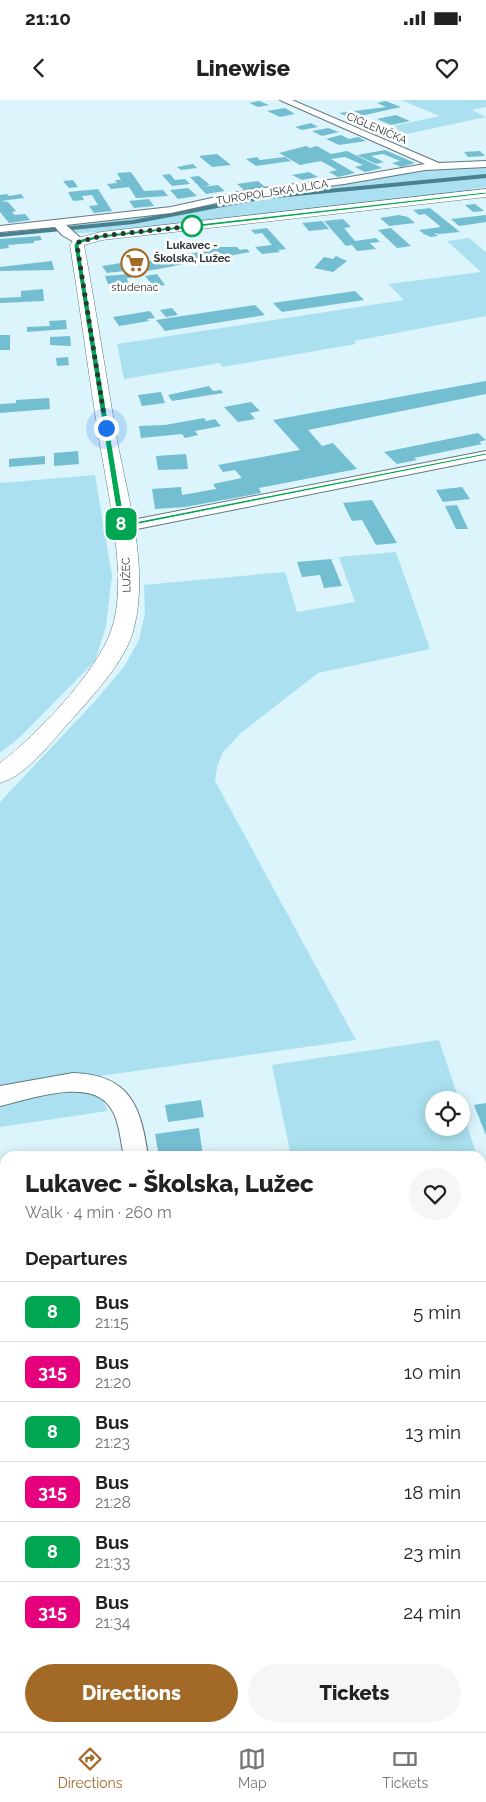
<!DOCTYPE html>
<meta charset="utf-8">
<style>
body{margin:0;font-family:Raleway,sans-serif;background:#f6f6f6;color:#222;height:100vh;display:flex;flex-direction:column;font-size:19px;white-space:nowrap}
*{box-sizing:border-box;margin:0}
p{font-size:16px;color:#767676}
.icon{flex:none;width:28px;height:28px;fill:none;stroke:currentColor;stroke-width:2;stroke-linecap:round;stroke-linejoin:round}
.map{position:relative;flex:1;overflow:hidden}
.panel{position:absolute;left:0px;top:1051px;width:486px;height:581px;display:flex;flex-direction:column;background:#fff;border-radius:15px 15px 0 0;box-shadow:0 2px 12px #0003}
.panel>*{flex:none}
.badge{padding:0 10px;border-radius:8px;font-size:18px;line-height:32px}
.controls{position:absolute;left:425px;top:991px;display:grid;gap:10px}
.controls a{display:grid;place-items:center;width:45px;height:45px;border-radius:50%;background:#fff;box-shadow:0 2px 12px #0003;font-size:25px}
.you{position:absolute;width:25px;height:25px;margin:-12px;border:4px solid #fff;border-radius:50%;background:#1a73e8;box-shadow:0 0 0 8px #1a73e833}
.map>.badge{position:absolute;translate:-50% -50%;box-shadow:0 0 0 2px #fff}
h2{padding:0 25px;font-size:19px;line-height:45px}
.round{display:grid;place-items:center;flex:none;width:52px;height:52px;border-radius:26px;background:#f6f6f6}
.summary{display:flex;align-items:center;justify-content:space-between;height:85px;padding:0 25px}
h1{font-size:24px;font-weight:800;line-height:38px}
.cta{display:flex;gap:10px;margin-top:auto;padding:10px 25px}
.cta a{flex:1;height:58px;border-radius:30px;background:#a26927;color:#fff;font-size:20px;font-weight:800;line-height:58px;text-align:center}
.cta a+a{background:#f6f6f6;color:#222}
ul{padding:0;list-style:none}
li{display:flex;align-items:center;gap:15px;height:60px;padding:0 25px;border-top:1px solid #e0e0e0}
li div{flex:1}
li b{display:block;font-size:19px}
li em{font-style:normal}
li .badge{min-width:55px;font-weight:700;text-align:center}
.status{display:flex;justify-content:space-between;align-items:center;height:35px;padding:0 25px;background:#fff;direction:ltr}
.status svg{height:14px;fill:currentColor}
header{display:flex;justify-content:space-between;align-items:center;height:65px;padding:0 25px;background:#fff;font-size:22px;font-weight:800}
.menu{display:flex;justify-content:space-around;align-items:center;height:70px;border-top:1px solid #e0e0e0;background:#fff;font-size:14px;color:#767676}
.menu a{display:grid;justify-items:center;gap:2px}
.menu .current{color:#a26927}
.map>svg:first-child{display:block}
.green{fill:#aae0ef}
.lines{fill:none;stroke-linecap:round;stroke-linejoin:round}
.stream{stroke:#4a818f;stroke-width:4}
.building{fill:#73bed1}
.street-casing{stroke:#63787e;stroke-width:2}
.secondary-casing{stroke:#63787e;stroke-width:1}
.street{fill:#fff;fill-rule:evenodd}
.secondary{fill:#fff;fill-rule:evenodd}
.line{fill:#00a651;stroke:#fff}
.walk{stroke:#2b3437;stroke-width:5;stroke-dasharray:0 9}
.stop-dot{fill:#fff;stroke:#00a651;stroke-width:2.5}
.labels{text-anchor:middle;stroke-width:5;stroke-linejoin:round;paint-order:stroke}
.far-street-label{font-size:11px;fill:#2b3437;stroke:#fff}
.far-stop-label{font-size:11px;font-weight:bold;fill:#2b3437;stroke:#fff}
.far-poi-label{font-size:11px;fill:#2b3437;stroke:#fff}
</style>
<div class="status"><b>21:10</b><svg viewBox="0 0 49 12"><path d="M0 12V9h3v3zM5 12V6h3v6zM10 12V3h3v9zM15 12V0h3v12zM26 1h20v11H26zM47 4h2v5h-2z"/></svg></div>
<header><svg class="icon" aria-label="back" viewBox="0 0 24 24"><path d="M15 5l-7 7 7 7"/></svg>Linewise<svg class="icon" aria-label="heart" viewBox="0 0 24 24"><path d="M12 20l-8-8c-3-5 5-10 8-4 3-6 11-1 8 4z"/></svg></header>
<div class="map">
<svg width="486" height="1632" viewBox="0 0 486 1632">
<rect width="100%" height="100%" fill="#dcf4fb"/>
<path class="green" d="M401,0H486V7L472,10L486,17L383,39L365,32L440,16Z
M486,66V87L470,89L471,93L153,128L83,133H71L68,123L410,71Z
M469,138L486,152V216L354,241L356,244L222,267L220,263L124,279L117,244L404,200L388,184L481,172L447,141Z
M95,375L112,476L106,526L95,561L20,637L0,653V383Z
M396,452L430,549L318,573L241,633L223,652L217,667L215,681L356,940L0,990V702L97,599L124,567L139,540L145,513L144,485L285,472L297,512L355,502L339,457Z
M439,940L459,1000H434V1028H461V1007L477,1056H291L272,965Z
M79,990L101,991L107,1011L0,1027V1003Z
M481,1069L486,1084V1632H412V1628H481Z
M5,1123V1211L0,1212V1124Z"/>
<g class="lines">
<path class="stream" d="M0,135L133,122L265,97L486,76"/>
</g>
<path class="building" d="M259,1L269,5L258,7L249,3Z
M386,1L401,7L351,18L339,13L386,7L377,3Z
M285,8L295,14L280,17L267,11Z
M396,15L410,21L391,25L377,19Z
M311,23L318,27L302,30L295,27Z
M328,28L339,32L322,36L312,31Z
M341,35L349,39L358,37L366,41L339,45L326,39Z
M306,46L310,48L317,46L331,54L347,51L382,68L365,72L355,67L363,65L345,57L331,59L355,73L338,77L329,72L337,70L321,61L300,65L279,53Z
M385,50L415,63L401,67L392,63L400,61L383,54L371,56L384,62L376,64L357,55Z
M480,51L485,56L468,57L464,52Z
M217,54L231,65L212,67L199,56Z
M257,57L260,60L285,57L291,61L256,66L246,59Z
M193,64L197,68L181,70L177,67Z
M131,72L144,91L163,90L168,96L136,98L129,87L111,89L107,84L117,83L115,80H121L117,73Z
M309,72L318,77L302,80L292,75Z
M170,74L175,80L185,79L190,84L172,86L162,75Z
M199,76L210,85L202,87L218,85L225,91L206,94L190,77Z
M73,80L78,87L69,88L63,81Z
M258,81L265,87L244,90L237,84Z
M188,88L197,96L178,99L170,90Z
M98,89L112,111L94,113L89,106L98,105L92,95L82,96L84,100L73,101L68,92Z
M7,94L9,96L21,94L24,98L1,101L8,102L16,111L12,112L15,115L25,114L30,120L9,123L0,112V95Z
M149,99L154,106L134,108L129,101Z
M475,104L484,111L473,112L465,105Z
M430,108L460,132L439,134L434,133L438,136L431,137L424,134L419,130L441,127L425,114L419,115L413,110Z
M399,115L408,117L415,123L389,126L380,118Z
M486,115V122L459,126L451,119Z
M343,119L351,127L344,128L355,141L376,138L380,142L370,143L376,149L357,151L352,145L346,146L324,121Z
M322,121L329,129L309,131L302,123Z
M267,128L286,149L278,150L280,152L262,154L255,147L272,145L262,133L255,134L251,130Z
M391,128L411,146L397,148L378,130Z
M40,136L42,140L34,141V143L8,145L9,148L0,149V139Z
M222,147H237L240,150L247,149L250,152L142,172L141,169L107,173L102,166L147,159L149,161L173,158L171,156L210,151L208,148Z
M336,156L347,161L333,172L314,168L324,157L333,159Z
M52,161L54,170L0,171V167Z
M130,174L131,178H127L128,183L108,184L105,176Z
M157,174L165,185L113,192L110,189L151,183L145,176Z
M43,189L44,201L0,203V198L21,197V191Z
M355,191L364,200L282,212L273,203Z
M255,205L265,215L165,231L156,220Z
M172,208L178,215L166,217L160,210Z
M150,211L155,218L147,219L149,221L119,226L113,217Z
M66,220L67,229L27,232V227L50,226L49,221Z
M0,235H10V250H0Z
M70,236L71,246L50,245V237Z
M68,257L69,265L57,266L56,258Z
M486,281V294L308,330L322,346L333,343L357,369L259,388L261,393L185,407L155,409L152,389L181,387L182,395L216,389L213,384L242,378L235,370L223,372L218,365L300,350L273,320Z
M209,286L213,291L221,290L223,293L172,301L168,295Z
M161,292L165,303L142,306L138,295Z
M49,298L50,309L0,313V304L16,303V300Z
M251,302L260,311L250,313L255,319L238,322L224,307Z
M204,318L206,321L215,319L221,326L195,331L198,335L185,338L182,334L141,338L139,326L165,325Z
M478,333L486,340L479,342L482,344L414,358L417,360L397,364L384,352Z
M78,351L79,364L54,366V353Z
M186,354L188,369L158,370L156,356Z
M45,356V364L9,367V359Z
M462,387L470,399L443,402L436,390Z
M372,400L397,443L376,445L362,420L352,421L343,403Z
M457,405L468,429H456L445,406Z
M331,459L342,486L324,488L320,475L302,477L297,462Z
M201,1000L204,1017L168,1022L165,1005Z
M486,1003V1035L474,1005Z
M199,1028L203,1056H159L155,1034Z"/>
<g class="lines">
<g class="street-casing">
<path id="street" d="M280,0H292L439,63L486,61V67L425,70L344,84L248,96L171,113L66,125L85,142L79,145L62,135L55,127L0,132V126L171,107L248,90L344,78L425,64Z
M486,351V359L122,432L114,427L122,422Z
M73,973C130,975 141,1006 148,1056H124C120,1040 120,1021 110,1007C90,977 30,999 0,1006V986Z
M187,1628H221L222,1632H188Z"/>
</g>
<g class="secondary-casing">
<path id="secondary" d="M486,89V97L102,140L84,145C96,210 106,275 117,340C128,399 149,467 134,528C126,562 88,601 65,627C48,646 25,676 0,683V663C36,636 96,573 111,531C130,480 106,386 98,332C88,270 80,207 70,145L74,139L101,132Z"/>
</g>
<use href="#street" class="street"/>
<use href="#secondary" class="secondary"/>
</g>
<path class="line" d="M486,92V94L101,138L81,143L79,145L125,424L486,353V355L119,428L74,145L77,140L101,135Z"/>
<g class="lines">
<path class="walk" d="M106,328L77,145L79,142L101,136L192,126"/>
</g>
<defs>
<g id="supermarket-ring" transform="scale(1.4375)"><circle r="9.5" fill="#fff" stroke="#a26927" stroke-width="1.5"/><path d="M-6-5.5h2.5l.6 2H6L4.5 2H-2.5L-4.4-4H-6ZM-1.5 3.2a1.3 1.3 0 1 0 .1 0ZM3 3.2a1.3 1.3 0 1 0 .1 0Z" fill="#a26927"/></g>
</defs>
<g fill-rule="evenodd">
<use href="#supermarket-ring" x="135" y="163"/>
</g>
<circle class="stop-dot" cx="192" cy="126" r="10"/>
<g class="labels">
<g class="far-street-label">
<text transform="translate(377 28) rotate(23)" y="4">CIGLENIČKA</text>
<text transform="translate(272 92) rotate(-9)" y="4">TUROPOLJSKA ULICA</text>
<text transform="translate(126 475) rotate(-92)" y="4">LUŽEC</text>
</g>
<g class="far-stop-label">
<text x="192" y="149">Lukavec -<tspan x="192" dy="13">Školska, Lužec</tspan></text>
</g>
<g class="far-poi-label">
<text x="135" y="191">studenac</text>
</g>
</g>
</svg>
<div class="controls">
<a><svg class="icon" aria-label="locate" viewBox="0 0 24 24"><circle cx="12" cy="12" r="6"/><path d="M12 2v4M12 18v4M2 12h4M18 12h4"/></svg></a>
</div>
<div class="you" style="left:106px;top:328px"></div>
<b class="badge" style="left:121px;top:424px;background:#00a651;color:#fff">8</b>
<section class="panel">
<div class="summary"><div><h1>Lukavec - Školska, Lužec</h1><p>Walk · 4 min · 260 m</p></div><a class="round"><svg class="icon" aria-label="heart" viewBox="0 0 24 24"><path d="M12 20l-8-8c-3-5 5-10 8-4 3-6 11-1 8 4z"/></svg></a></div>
<h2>Departures</h2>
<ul>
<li><span class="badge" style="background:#00a651;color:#fff">8</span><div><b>Bus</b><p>21:15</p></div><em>5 min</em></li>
<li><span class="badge" style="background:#e6007e;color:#fff">315</span><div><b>Bus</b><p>21:20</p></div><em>10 min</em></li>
<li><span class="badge" style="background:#00a651;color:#fff">8</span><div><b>Bus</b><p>21:23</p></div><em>13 min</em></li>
<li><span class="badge" style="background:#e6007e;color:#fff">315</span><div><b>Bus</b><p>21:28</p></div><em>18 min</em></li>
<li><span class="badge" style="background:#00a651;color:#fff">8</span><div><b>Bus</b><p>21:33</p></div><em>23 min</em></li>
<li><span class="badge" style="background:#e6007e;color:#fff">315</span><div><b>Bus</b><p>21:34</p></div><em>24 min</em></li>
</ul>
<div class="cta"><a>Directions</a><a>Tickets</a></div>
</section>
</div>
<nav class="menu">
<a class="current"><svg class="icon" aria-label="directions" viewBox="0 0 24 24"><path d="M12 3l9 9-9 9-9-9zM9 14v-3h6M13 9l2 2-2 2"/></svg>Directions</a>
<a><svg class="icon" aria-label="map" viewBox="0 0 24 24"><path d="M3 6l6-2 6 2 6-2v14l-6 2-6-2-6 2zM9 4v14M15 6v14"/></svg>Map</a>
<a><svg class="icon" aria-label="tickets" viewBox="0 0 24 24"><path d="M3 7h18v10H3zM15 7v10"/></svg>Tickets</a>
</nav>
